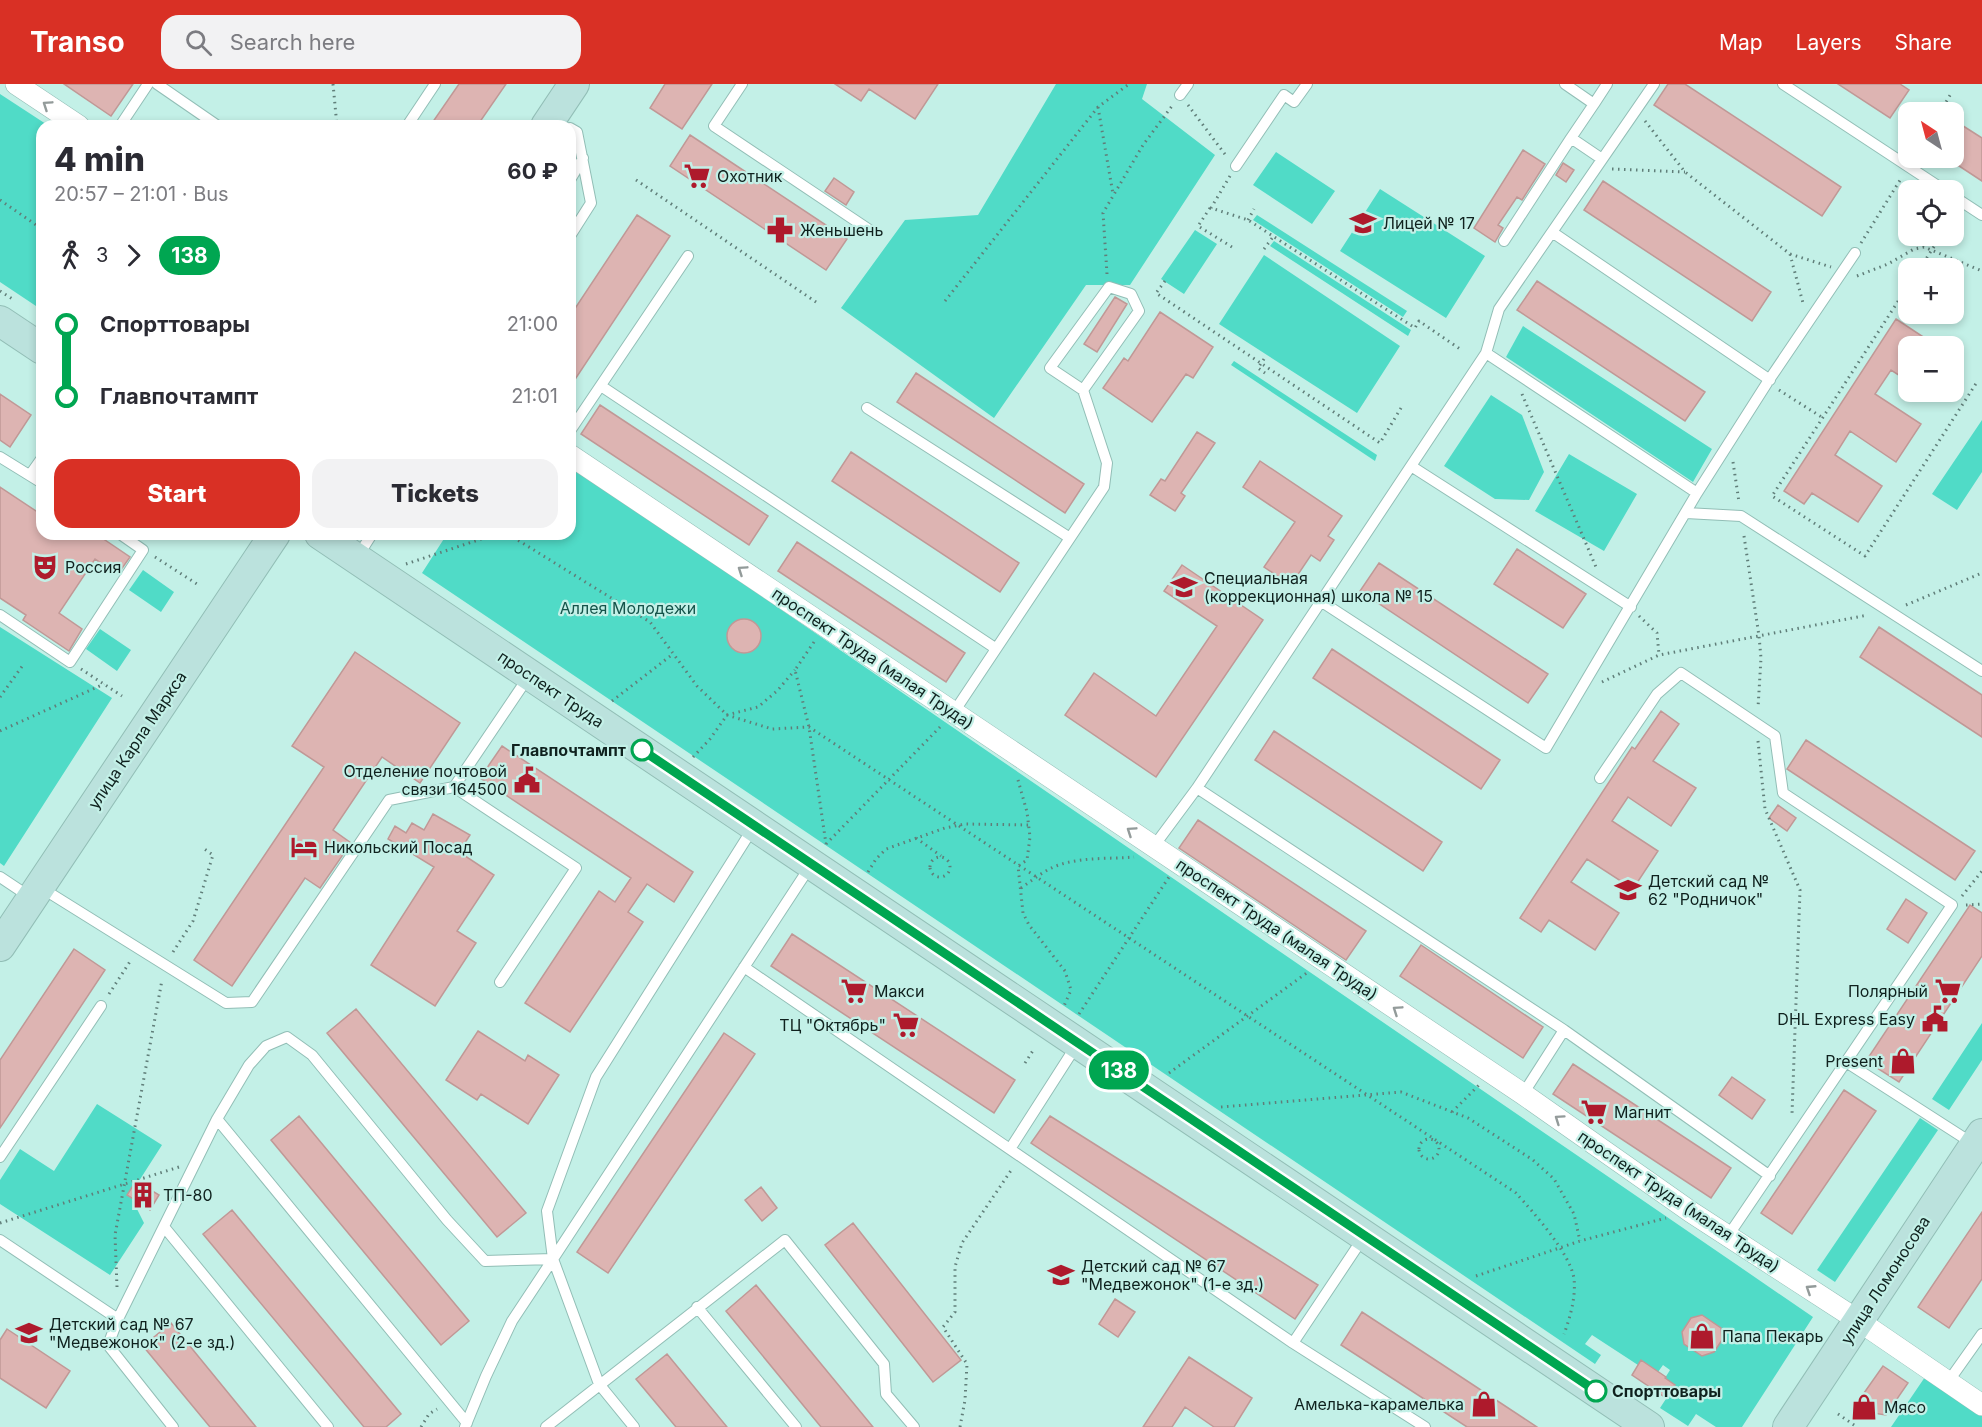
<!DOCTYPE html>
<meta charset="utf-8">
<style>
body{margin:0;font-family:Inter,sans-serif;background:#f2f2f3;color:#2b2b33;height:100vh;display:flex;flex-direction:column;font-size:22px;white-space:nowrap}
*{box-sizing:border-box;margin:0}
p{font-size:20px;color:#7c7c81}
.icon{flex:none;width:33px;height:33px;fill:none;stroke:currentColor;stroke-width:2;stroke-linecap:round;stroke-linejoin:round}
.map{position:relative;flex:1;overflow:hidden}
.panel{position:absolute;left:36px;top:36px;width:540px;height:420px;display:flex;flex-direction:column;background:#fff;border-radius:18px;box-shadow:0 3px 9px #0003}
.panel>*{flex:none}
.badge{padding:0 12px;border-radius:20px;font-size:21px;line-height:39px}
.needle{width:39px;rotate:324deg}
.buttons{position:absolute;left:1898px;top:18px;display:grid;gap:12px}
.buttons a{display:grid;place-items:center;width:66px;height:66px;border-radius:12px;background:#fff;box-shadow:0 3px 9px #0003;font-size:30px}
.map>.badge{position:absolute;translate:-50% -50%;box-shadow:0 0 0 3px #fff}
.legs{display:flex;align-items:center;gap:9px;height:66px;padding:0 18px;font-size:20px}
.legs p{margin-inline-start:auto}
.head{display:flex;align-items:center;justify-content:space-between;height:102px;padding:0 18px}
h1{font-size:33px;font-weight:800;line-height:45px}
.primary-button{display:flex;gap:12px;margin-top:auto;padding:12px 18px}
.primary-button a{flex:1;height:69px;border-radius:18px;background:#d93025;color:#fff;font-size:24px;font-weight:800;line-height:69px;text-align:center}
.primary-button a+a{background:#f2f2f3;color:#2b2b33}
ul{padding:0 18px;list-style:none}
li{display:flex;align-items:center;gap:21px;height:72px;font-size:22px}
li i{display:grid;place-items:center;width:9px;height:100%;margin:0 8px;background:currentColor}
li i::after{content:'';width:15px;height:15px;margin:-8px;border:4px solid;border-radius:50%;background:#fff}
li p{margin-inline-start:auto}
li:first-child i{background:linear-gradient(#0000 50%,currentColor 0)}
li:last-child i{background:linear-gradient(currentColor 50%,#0000 0)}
header{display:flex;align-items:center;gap:36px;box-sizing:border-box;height:84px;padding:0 30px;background:#d93025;color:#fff}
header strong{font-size:28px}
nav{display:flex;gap:33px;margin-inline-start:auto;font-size:21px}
.search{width:420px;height:54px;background:#f2f2f3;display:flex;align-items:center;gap:15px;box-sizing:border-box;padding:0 21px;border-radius:18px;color:#7c7c81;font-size:22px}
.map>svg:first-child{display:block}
.green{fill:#50dbc7}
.building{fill:#ddb4b2;stroke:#c09896;stroke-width:1.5}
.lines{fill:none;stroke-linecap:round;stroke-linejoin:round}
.lane-casing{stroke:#92beb6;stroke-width:12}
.street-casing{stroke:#92beb6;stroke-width:22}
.secondary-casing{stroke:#92beb6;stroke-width:32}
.path{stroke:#607e79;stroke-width:3;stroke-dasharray:1.5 4.5;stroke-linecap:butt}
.lane{stroke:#fff;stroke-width:10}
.street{stroke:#fff;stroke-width:21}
.secondary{stroke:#bbe2dd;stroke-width:30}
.oneway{stroke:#939b9a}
.line-1-casing{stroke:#fff;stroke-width:14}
.line-1{stroke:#00a651;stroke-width:9}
.stop-1-dot{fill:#fff;stroke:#00a651;stroke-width:3}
.labels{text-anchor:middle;stroke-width:4.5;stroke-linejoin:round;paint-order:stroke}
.poi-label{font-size:16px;fill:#0f211e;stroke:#c3f0e7;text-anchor:start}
.park-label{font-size:16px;fill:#14534a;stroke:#c3f0e7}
.street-label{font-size:16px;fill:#0f211e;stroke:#c3f0e7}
.stop-label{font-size:16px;font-weight:bold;fill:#0f211e;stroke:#c3f0e7;text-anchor:end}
</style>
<header>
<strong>Transo</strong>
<div class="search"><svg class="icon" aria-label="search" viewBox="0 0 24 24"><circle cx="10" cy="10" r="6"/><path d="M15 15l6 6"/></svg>Search here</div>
<nav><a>Map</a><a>Layers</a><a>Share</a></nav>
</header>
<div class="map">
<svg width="1982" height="1343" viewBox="0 0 1982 1343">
<rect width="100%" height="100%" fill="#c3f0e7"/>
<path class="green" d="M1056,0H1147L1142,15L1215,71L1130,201H1086L994,334L841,224L905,136L978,131Z
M0,10L49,42H42V226L0,198Z
M1276,68L1335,107L1312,140L1253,101Z
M1380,105L1485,172L1446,234L1340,167Z
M1257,131L1407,227L1403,233L1253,136Z
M1195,146L1217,160L1184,210L1161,195Z
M1274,157L1411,246L1408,252L1270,162Z
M1264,171L1400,262L1357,329L1219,240Z
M1523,242L1712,365L1693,398L1506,273Z
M1234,277L1377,371L1375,377L1231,281Z
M1491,311L1522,331L1544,388L1529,416L1495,415L1444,382Z
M1982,336V388L1957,426L1932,410Z
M1569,370L1637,410L1604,467L1535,427Z
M570,381L1813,1233L1742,1343H1716L1696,1330L1688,1342L1660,1324L1675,1301L1665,1294L1670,1286L1663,1281L1658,1288L1641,1276L1638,1281L1592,1251L1585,1260L1601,1271L1595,1280L422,489L447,450H570Z
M143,486L174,508L161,528L129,506Z
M0,543L112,614L4,782L0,779Z
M100,545L131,566L117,587L86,565Z
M1982,939V976L1949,1026L1932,1015Z
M97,1020L162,1061L130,1111L144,1139L110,1191L0,1120V1096L20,1065L54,1087Z
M1920,1034L1938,1046L1835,1198L1817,1186Z
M1925,1293L1982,1331V1343H1891Z"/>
<path class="building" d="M64,0H133L111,32Z
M459,0H506L477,42H430Z
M665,0H712L682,45L650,24Z
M835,0H938L915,35L869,5L861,17Z
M1668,0H1685L1841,103L1822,132L1654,21Z
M1838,0H1900L1909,6L1890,34Z
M1960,40L1982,54V97L1953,78V50Z
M690,51L847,155L826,186L670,82Z
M1523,66L1545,80L1522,116L1517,113L1498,141L1503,144L1495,158L1474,144Z
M1563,79L1574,86L1566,98L1556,91Z
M834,94L854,108L846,121L825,107Z
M1603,97L1771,208L1752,237L1584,126Z
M637,131L670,152L570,303V232Z
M1537,197L1705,308L1685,337L1517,226Z
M1115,213L1127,220L1097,268L1084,260Z
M1160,228L1213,263L1193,294L1186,290L1152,338L1103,304L1124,274L1128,277Z
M1896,235L1937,262H1908V297L1891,286L1875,310L1921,340L1896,378L1850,347L1835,371L1882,402L1858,438L1812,409L1804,420L1784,407Z
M916,289L1084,400L1065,429L897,318Z
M0,310L31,331L10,363L0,356Z
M600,321L768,432L749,461L581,350Z
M1197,348L1215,359L1181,409L1185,412L1175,427L1150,411L1161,395L1165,397Z
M851,368L1019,479L1000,508L832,397Z
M1260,377L1342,432L1328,452L1334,456L1320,477L1311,471L1291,501L1264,483L1295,438L1243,403Z
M0,403L42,431V450H96L130,473L118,490L95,475L59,529L82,545L69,567L23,536L26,531L0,514Z
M797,458L965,569L946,598L778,487Z
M1517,465L1586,510L1563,544L1494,500Z
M1379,479L1548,590L1528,619L1360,507Z
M1182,481L1263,536L1156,693L1065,631L1094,589L1156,632L1217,542L1164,507Z
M727 552a17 17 0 1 1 34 0a17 17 0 1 1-34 0Z
M1879,543L1982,611V653L1860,573Z
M1332,565L1500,676L1481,705L1313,594Z
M355,568L460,639L420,699L382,673L333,746L351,759L320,804L305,794L232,902L194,876L324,683L292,662Z
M1661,627L1679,640L1653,677L1696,704L1671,742L1628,713L1612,737L1658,767L1633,805L1587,775L1571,798L1619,829L1595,866L1549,836L1541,848L1520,834L1632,663L1635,665Z
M1274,647L1442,758L1423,787L1255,676Z
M1806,656L1975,767L1955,796L1787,685Z
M502,662L693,788L674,818L647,800L628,828L643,838L570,948L525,919L599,807L615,818L631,794L480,694Z
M1778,721L1796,734L1787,747L1769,734Z
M433,730L470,751L459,768L494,791L457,847L476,859L435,922L371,881L434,783L388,755L395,742L406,749L412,739L424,746Z
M1198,736L1366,847L1346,876L1179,764Z
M1906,815L1927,829L1908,859L1887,845Z
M1970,821L1982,829V872L1899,998L1866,977Z
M792,850L1015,996L994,1029L771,882Z
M1421,861L1543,943L1523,974L1400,892Z
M74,865L105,886L0,1044V976Z
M356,925L526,1129L497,1153L327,949Z
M478,947L525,977L528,971L559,991L528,1040L481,1010L477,1016L446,996Z
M724,949L755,970L608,1189L577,1168Z
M1573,980L1731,1084L1711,1114L1553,1010Z
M1732,993L1765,1016L1752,1035L1719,1011Z
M1844,1006L1876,1027L1792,1150L1761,1129Z
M299,1032L469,1237L441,1261L271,1056Z
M1050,1032L1318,1201L1295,1235L1031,1059Z
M136,1097L159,1111L150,1126L127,1111Z
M761,1103L777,1124L762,1137L745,1116Z
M232,1126L401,1330L386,1343H364L203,1150Z
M1982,1128V1195L1949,1244L1918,1223Z
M853,1139L961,1276L933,1298L825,1161Z
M756,1201L873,1343H821L726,1227Z
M1115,1215L1135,1228L1118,1253L1099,1240Z
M1362,1228L1452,1287L1537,1343H1467L1372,1281L1341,1261Z
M1702,1231L1721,1244L1722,1256L1714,1268L1702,1272L1684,1260L1682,1248L1691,1234Z
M171,1239L256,1343H210L143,1262Z
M7,1245L70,1287L46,1324L0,1294V1256Z
M667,1270L727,1343H676L636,1295Z
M1189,1273L1252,1314L1234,1343H1214L1185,1323L1172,1343H1143Z
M1641,1276L1666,1293L1665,1294L1675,1301L1666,1314L1632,1291Z
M1883,1282L1908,1299L1886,1331L1852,1326Z"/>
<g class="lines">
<g class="lane-casing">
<path id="lane" d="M157,0L218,42
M742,0L714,42L871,147
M1565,0L1594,20L1607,0
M1783,0L1944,106
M1180,11L1188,0
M1594,20L1571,54L1602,75
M120,42L148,0
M407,42L435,0
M570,44L577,48L591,119L570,152
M1236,82L1284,11L1294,18L1307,0
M570,96L583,74
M1953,112L1982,131
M1552,148L1770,296
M1504,157L1571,54
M601,302L995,564
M867,324L1070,454
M570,347L688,172
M0,373L42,399
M1411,382L1631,523
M30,391L42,374
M1697,409L1767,299L1855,169
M1686,429L1741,432L1982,587
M358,472L372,450
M1322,518L1546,664L1697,409L1486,269
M0,531L70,578L143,466L120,450
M954,628L1104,403L1107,379L1083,306L1050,284L1109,203L1131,210L1139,227L1083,306
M1600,694L1657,610L1681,589L1775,652L1783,709L1952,821L1728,1152
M454,703L576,784L500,898
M1197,704L1564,946L1770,1092
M1154,762L1197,704L1486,269L1499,225L1654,0
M0,793L30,813
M40,803L226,919L252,918L389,716L454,703L529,592
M744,883L1293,1259L1425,1343
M1846,978L1972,1059
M1523,1010L1564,946
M217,1035L467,1339
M1010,1065L1076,962
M0,1073L101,922
M165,1144L328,1343
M0,1156L118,1235L217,1035L249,981L266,962L287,953L312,971L447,1136L485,1177L553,1175
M553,1175L811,781
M553,1175L599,1300L634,1343
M697,1223L796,1343
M118,1235L108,1261L173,1343
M1293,1259L1363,1154
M1948,1298L1982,1250
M465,1343L486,1292L512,1237L553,1175L547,1127L596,993L753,744
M546,1343L785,1156L884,1280L886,1310L914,1343"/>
</g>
<g class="street-casing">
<path id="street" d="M16,0L79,42
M570,371L1523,1010L1691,1128L1859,1237L1982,1321"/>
</g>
<g class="secondary-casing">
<path id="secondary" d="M546,42L574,0
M0,237L42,265
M320,450L1649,1343
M0,862L275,450
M1788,1343L1982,1050"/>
</g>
<path class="path" d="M333,0L337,42
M1188,21L1227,73
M1098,23L1113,110
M1940,28L1952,8
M1645,37L1685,88L1790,170L1803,219
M1612,85L1685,88
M1230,92L1211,124L1248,136L1415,244L1419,237L1460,265
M636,96L819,220
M0,116L42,145
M1210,124L1198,142L1232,163
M1248,136L1254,125
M1861,159L1902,93
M1264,165L1273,153
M1790,170L1831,183
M1920,184L1941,152
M1107,190L1103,129L1143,61L1172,22
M1857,192L1888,180L1914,165L1924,163L1982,187
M1165,197L1156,209L1380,359L1401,324
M1908,202L1772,412L1865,472L1977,298
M0,207L14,216
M945,217L1098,23L1129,0
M1264,275L1258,284L1265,289
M1779,306L1823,334
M1522,310L1596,483
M1733,378L1739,418
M477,450C486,456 495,455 504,450
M508,450L650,538L697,602L727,631L772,645L809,643L1516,1109C1533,1128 1571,1170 1574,1195C1576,1213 1570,1234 1564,1250
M1744,452L1759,552L1761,574L1758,624
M155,473L197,500
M406,480L484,454
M1906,521L1982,489
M1639,532L1657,549L1659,571
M814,558L795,586L809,643L826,760
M81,585L122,612
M1602,598L1659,571L1868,531
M0,613L23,581
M612,617L673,570
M0,647L104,600
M1758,657L1765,725L1800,806L1792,1030
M693,673L710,655L727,631L758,623L777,607L795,586
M1018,696L1027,728L1030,753L1027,776L1018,782L1023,829L1029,841L1065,887L1071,906L1064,922
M916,754L941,772
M826,760L940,643
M930 783a10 10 0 1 1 20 0a10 10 0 1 1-20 0Z
M868,788L876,775L886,765L945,744L965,740L1029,741
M1021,804C1034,795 1047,784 1062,780C1085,773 1111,775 1134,773
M1962,812L1982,787
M1966,821L1982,820
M173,868L193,837L213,771L203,764
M109,910L131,876
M1079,930L1169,793
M1025,979L1034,965
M1169,989L1308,888
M1221,1023L1401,1008L1468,1034L1533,1076L1554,1095L1574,1130L1580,1157
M1452,1028L1479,1001
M1419 1065a10 10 0 1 1 20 0a10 10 0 1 1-20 0Z
M0,1139L179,1083
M1476,1192L1580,1157L1666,1134
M117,1203L115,1151L162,896
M1838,1330L1857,1343
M421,1343L429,1330L437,1325
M960,1343L965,1316L967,1280L943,1243L955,1228V1183L962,1159L1012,1085"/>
<use href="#lane" class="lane"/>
<use href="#street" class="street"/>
<use href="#secondary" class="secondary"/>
</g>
<defs><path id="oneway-chevron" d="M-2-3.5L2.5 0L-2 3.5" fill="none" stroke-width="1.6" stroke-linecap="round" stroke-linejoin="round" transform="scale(1.5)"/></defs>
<g class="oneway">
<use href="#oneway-chevron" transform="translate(47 21) rotate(-146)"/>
<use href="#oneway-chevron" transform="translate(742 486) rotate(-146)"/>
<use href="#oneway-chevron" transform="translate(1131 747) rotate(-146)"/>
<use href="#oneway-chevron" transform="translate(1397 926) rotate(-146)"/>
<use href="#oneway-chevron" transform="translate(1559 1035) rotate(-145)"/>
<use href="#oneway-chevron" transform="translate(1810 1205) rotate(-147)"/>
</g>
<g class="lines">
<g class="line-1-casing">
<path id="line-1" d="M642,666L1596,1307"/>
</g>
<use href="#line-1" class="line-1"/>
</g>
<defs>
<g id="supermarket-bare" transform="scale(2.07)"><path d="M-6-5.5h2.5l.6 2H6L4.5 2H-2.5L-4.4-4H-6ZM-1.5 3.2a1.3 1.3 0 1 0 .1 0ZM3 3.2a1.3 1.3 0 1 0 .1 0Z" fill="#ae1a2c" stroke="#c3f0e7" stroke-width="2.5" paint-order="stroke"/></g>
<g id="school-bare" transform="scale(2.07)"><path d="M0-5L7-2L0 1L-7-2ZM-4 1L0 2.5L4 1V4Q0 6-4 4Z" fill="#ae1a2c" stroke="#c3f0e7" stroke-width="2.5" paint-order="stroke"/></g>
<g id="pharmacy-bare" transform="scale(2.07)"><path d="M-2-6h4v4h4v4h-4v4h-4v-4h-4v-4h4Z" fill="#ae1a2c" stroke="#c3f0e7" stroke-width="2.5" paint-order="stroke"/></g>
<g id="theatre-bare" transform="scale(2.07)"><path d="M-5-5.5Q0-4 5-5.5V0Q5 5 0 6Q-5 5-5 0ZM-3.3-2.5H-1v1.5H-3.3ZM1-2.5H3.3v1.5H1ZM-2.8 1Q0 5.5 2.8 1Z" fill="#ae1a2c" stroke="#c3f0e7" stroke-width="2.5" paint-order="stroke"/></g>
<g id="civic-bare" transform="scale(2.07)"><path d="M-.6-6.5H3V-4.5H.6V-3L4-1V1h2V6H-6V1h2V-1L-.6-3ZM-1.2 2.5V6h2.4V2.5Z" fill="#ae1a2c" stroke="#c3f0e7" stroke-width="2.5" paint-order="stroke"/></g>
<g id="hotel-bare" transform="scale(2.07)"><path d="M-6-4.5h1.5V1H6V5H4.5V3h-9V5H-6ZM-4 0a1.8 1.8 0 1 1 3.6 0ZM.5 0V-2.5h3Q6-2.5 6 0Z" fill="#ae1a2c" stroke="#c3f0e7" stroke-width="2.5" paint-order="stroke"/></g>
<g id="shop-bare" transform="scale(2.07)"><path d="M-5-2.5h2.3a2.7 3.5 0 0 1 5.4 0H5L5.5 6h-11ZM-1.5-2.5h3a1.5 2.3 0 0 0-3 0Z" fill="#ae1a2c" stroke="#c3f0e7" stroke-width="2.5" paint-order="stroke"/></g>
<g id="building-bare" transform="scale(2.07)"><path d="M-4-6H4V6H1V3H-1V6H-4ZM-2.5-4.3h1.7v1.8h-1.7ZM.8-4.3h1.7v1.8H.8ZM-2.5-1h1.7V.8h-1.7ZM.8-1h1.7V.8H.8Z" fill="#ae1a2c" stroke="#c3f0e7" stroke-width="2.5" paint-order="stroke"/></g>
</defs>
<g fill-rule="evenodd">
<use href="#supermarket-bare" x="697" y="92"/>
<use href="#school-bare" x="1363" y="139"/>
<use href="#pharmacy-bare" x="780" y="146"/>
<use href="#theatre-bare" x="45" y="483"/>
<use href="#school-bare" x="1184" y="503"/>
<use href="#civic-bare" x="527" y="696"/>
<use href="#hotel-bare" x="304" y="763"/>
<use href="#school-bare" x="1628" y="806"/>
<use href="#supermarket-bare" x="854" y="907"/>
<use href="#supermarket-bare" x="1948" y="907"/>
<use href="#civic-bare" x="1935" y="935"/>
<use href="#supermarket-bare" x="906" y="941"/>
<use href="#shop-bare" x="1903" y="977"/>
<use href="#supermarket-bare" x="1594" y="1028"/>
<use href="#building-bare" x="143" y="1111"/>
<use href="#school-bare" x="1061" y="1191"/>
<use href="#school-bare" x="29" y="1249"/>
<use href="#shop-bare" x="1702" y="1252"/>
<use href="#shop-bare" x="1484" y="1320"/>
<use href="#shop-bare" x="1864" y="1323"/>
</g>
<g class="stop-1-dot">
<circle cx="642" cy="666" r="10"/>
<circle cx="1596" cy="1307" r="10"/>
</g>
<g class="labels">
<g class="poi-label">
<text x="717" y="98">Охотник</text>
<text x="1383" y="145">Лицей № 17</text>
<text x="800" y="152">Женьшень</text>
<text x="65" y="489">Россия</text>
<text x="1204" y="500">Специальная<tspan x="1204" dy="18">(коррекционная) школа № 15</tspan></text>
<text x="507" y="693" text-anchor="end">Отделение почтовой<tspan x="507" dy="18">связи 164500</tspan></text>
<text x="324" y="769">Никольский Посад</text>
<text x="1648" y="803">Детский сад №<tspan x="1648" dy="18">62 "Родничок"</tspan></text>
<text x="874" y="913">Макси</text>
<text x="1928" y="913" text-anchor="end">Полярный</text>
<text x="1915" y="941" text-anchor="end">DHL Express Easy</text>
<text x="886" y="947" text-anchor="end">ТЦ "Октябрь"</text>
<text x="1883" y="983" text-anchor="end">Present</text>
<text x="1614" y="1034">Магнит</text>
<text x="163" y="1117">ТП-80</text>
<text x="1081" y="1188">Детский сад № 67<tspan x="1081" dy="18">"Медвежонок" (1-е зд.)</tspan></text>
<text x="49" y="1246">Детский сад № 67<tspan x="49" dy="18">"Медвежонок" (2-е зд.)</tspan></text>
<text x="1722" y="1258">Папа Пекарь</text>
<text x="1464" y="1326" text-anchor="end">Амелька-карамелька</text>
<text x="1884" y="1329">Мясо</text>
</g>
<g class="park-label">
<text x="628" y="530">Аллея Молодежи</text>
</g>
<g class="street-label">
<text transform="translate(873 574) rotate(34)" y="6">проспект Труда (малая Труда)</text>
<text transform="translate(551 605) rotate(34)" y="6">проспект Труда</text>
<text transform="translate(137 656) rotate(-56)" y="6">улица Карла Маркса</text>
<text transform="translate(1277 845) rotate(34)" y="6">проспект Труда (малая Труда)</text>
<text transform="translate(1679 1117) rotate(34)" y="6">проспект Труда (малая Труда)</text>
<text transform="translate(1885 1196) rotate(-57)" y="6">улица Ломоносова</text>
</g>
<g class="stop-label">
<text x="626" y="672">Главпочтампт</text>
<text x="1612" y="1313" text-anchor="start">Спорттовары</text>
</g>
</g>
</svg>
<div class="buttons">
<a><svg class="needle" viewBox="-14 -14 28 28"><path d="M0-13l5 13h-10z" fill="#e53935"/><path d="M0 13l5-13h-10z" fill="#7c7c81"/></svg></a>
<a><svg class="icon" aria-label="locate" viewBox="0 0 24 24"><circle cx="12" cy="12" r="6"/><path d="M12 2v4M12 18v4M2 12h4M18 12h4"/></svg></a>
<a>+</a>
<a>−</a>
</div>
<b class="badge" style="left:1119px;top:986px;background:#00a651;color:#fff">138</b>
<section class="panel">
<div class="head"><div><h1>4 min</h1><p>20:57 – 21:01 · Bus</p></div><b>60 ₽</b></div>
<div class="legs"><svg class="icon" aria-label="walk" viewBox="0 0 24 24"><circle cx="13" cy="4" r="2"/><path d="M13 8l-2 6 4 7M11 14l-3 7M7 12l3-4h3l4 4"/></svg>3<svg class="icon" aria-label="forward" viewBox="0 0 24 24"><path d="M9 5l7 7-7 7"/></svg><b class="badge" style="background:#00a651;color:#fff">138</b></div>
<ul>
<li><i style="color:#00a651"></i><b>Спорттовары</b><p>21:00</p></li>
<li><i style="color:#00a651"></i><b>Главпочтампт</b><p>21:01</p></li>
</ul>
<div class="primary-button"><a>Start</a><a>Tickets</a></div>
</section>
</div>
